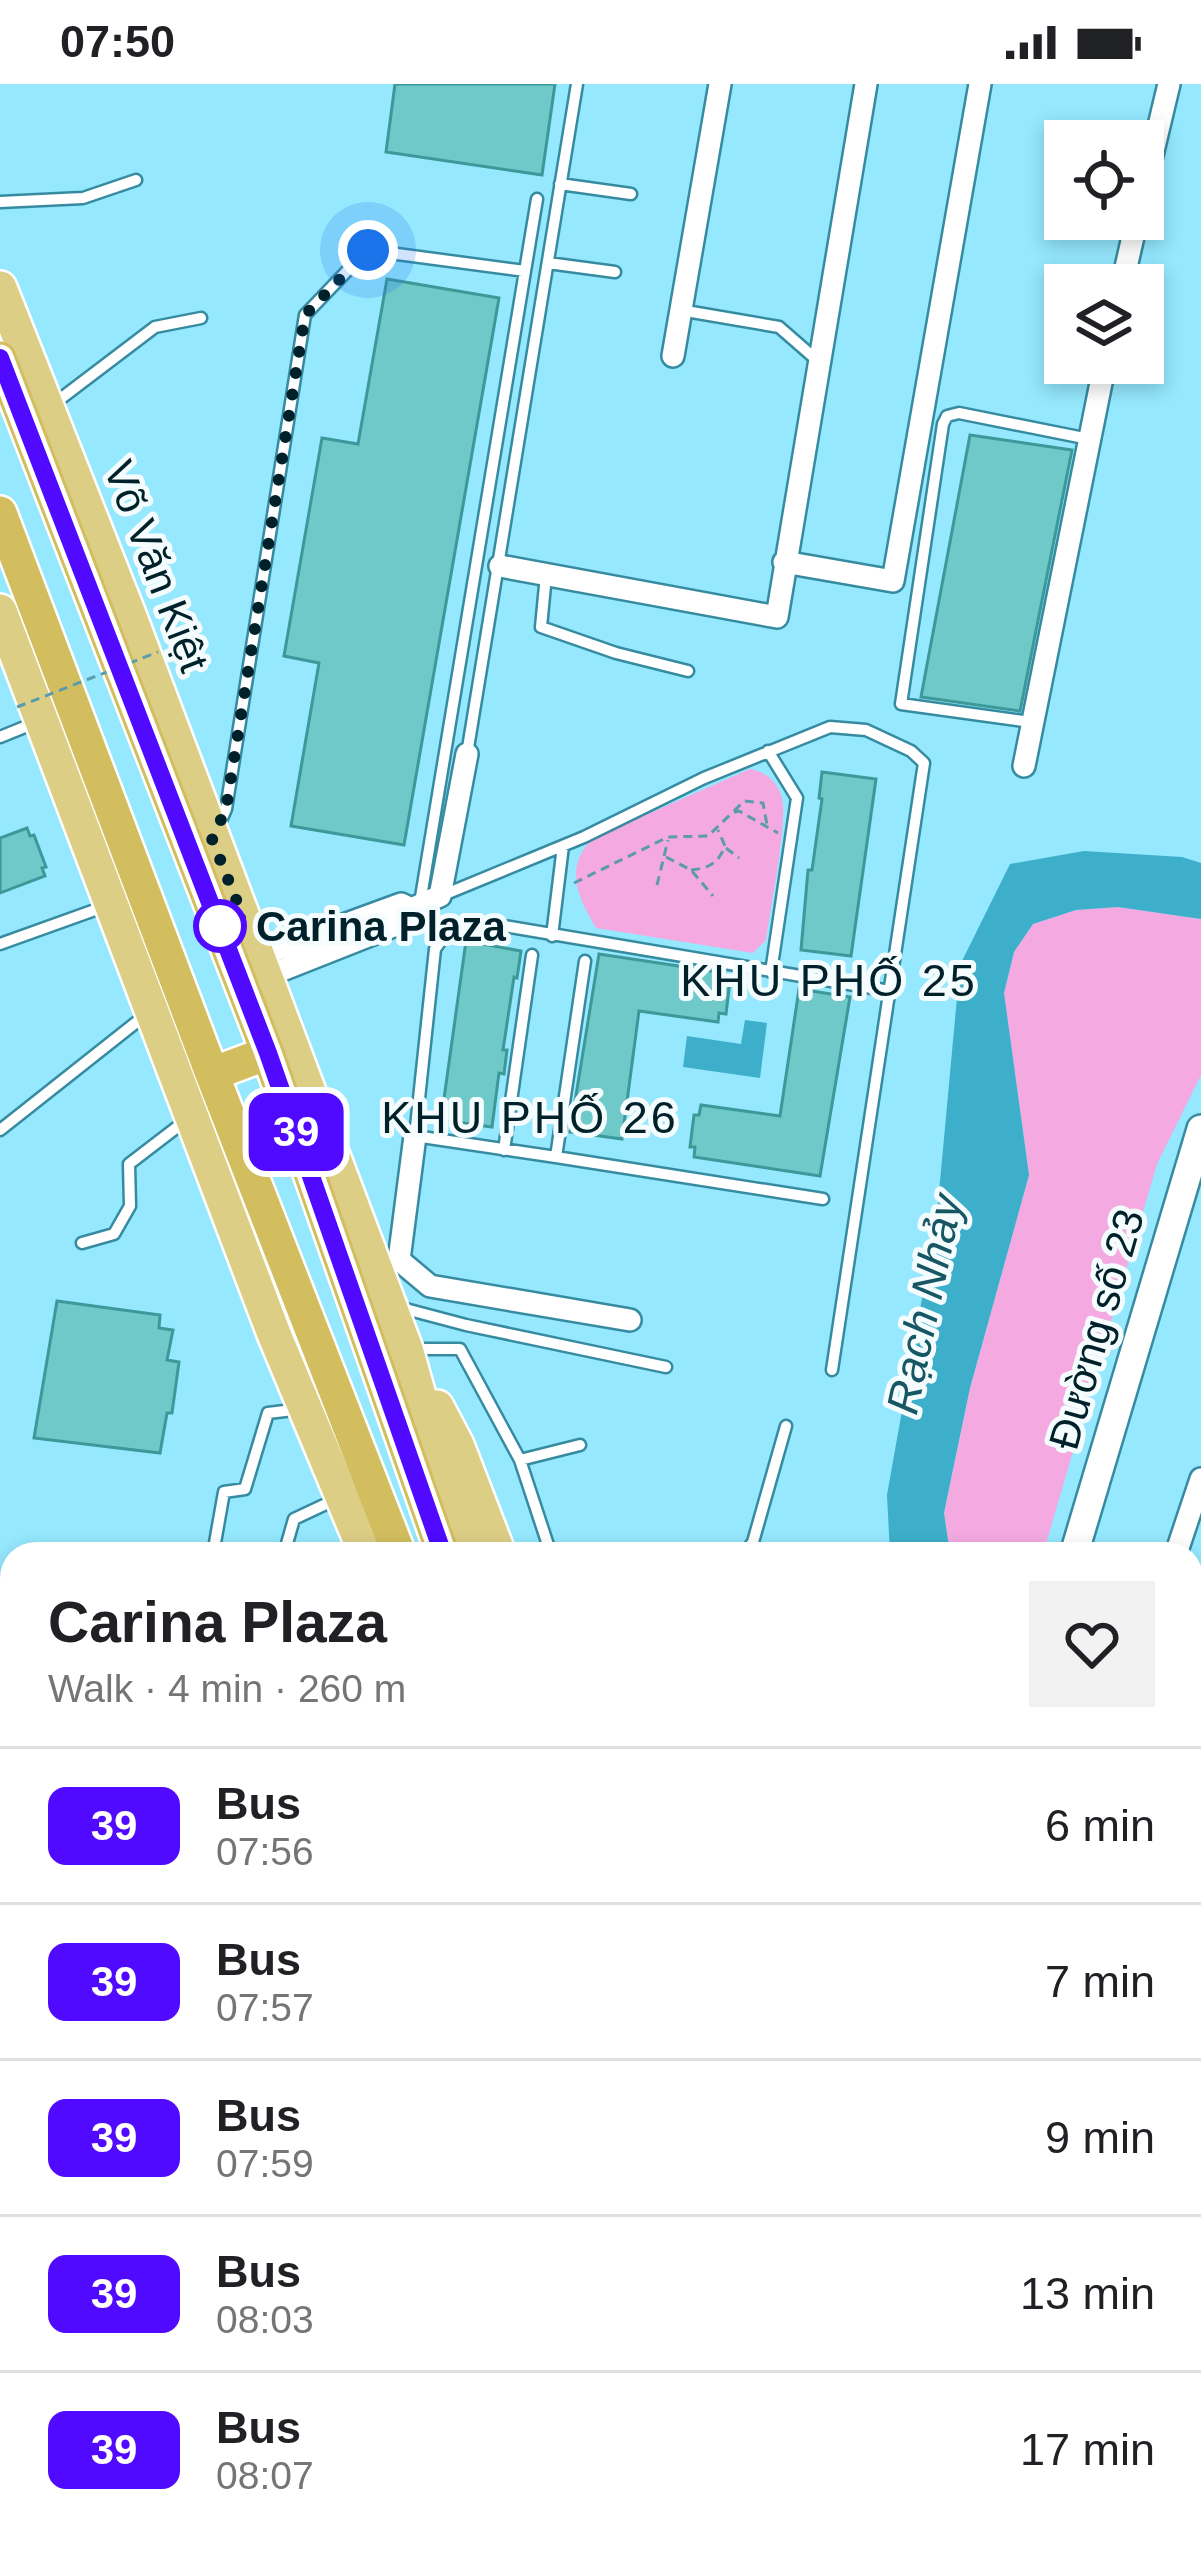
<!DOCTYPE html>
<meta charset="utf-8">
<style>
body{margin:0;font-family:Arial,sans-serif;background:#f2f2f2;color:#202124;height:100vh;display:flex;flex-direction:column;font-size:45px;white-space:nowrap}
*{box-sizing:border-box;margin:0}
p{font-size:39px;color:#757577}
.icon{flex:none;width:66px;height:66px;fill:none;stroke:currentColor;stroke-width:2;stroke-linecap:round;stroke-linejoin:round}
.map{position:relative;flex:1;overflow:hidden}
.drawer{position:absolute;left:0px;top:1458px;width:1203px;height:1011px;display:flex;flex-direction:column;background:#fff;border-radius:36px 36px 0 0;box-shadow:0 6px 18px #0003}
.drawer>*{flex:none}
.badge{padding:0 24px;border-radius:18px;font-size:42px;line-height:78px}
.fabs{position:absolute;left:1044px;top:36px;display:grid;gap:24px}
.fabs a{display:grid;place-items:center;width:120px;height:120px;border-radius:0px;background:#fff;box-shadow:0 6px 18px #0003;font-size:60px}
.you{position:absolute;width:60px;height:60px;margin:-30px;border:9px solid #fff;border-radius:50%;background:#1a73e8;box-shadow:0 0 0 18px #1a73e833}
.map>.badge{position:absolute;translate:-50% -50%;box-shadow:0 0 0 6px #fff}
.round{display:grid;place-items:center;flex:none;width:126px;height:126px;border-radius:0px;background:#f2f2f2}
.head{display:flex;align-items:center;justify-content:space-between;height:204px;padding:0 48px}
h1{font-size:57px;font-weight:700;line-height:90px}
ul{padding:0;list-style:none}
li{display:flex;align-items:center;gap:36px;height:156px;padding:0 48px;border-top:3px solid #e0e0e0}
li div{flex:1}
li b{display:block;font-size:45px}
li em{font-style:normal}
li .badge{min-width:132px;font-weight:700;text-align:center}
.status{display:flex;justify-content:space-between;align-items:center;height:84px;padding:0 60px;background:#fff;direction:ltr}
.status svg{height:33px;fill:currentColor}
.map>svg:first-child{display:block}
.green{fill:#f4aae1}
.water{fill:#3dafca}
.building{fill:#6fc9c9;stroke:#3c9899;stroke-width:3}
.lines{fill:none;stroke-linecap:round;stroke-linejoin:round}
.service-casing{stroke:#368ba0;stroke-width:15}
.minor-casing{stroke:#368ba0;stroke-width:26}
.tertiary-casing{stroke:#368ba0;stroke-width:32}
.primary-casing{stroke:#fff;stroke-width:38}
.trunk-casing{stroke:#fff;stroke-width:38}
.path{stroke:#5b9bab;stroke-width:3;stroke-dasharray:9 6;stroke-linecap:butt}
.service{stroke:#fff;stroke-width:10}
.minor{stroke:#fff;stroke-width:21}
.tertiary{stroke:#fff;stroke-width:27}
.primary{stroke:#ddce86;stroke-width:33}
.trunk{stroke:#d2be5e;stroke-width:33}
.path-bridge{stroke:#5b9bab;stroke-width:3;stroke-dasharray:9 6;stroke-linecap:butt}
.line-casing{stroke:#fff;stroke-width:27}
.line{stroke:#4f0aff;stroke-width:18}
.walk{stroke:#002129;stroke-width:12;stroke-dasharray:0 21.6}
.stop-dot{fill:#fff;stroke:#4f0aff;stroke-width:6}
.labels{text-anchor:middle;stroke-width:10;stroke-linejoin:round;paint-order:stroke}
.street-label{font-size:42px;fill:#002129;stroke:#f4fcfe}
.stop-label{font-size:42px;font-weight:bold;fill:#002129;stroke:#f4fcfe;text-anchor:start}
.neighbourhood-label{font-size:45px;letter-spacing:3px;fill:#002129;stroke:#f4fcfe}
.water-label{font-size:45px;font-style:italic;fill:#175664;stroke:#f4fcfe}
</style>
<div class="status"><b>07:50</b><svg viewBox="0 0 49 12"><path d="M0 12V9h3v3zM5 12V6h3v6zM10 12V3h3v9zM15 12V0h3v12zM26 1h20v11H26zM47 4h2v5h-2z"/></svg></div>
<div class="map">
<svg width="1201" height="2468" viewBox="0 0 1201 2468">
<rect width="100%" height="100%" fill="#95e8fe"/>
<path class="green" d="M750,685C765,687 779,699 782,715C788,737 770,827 766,856L753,869L596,844C578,813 563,784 593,754Z
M1118,823L1201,835V991L1157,1080L1043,1470H950L944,1429L970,1304L1029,1091L1004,909L1014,868L1033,840L1076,826Z"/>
<path class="water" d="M1084,767L1182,773L1201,779V835L1118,823L1076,826L1033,840L1014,868L1004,909L1029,1091L970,1304L952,1390L944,1429L950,1470H890L887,1411L937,1130L960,881L1010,780Z
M745,936L767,939L760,994L683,983L687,952L741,960Z"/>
<path class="building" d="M395,0H555L542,91L386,68Z
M387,195L499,214L404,761L291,742L319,579L284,572L322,354L358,360Z
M970,351L1072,366L1020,627L921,613Z
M822,688L876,695L851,872L801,866L808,786H812L822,715L819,714Z
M27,744L30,752L34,751L46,783L42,784L45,792L0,809V754Z
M466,857L521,867L517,894L514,893L503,966H507L504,990L499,989L492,1043L441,1036Z
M599,870L725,889L724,896L730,897L726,930L719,929L718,938L639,927L622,1055L570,1048Z
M799,905L850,913L820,1092L694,1073L695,1063H690L694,1031H699L701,1021L780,1032Z
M57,1217L160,1231L159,1244L173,1246L167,1276L179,1278L172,1329H167L160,1369L34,1354Z"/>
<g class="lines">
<g class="service-casing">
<path id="service" d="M560,100L631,110
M0,118L83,114L136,96
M548,179L615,188
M680,226L779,243L818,277
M51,322L155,243L201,234
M546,491L541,543L616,569L688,587
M1031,638L901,620L943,340L947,332L959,329L1089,355
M0,653L37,638
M768,667L797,714L771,888
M467,670L577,0
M219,741L226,725L305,231L367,166L525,187
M441,812L584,753L704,694L830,643L866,646L911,667L924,679L832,1286
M420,819L537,115
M552,852L563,762
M0,860L106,822
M585,877L556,1073L415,1052L435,865C456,833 468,840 504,842L890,907
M0,1046L148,929
M504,1066L532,871
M556,1073L823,1115
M82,1159L114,1150L130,1122L129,1080L189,1034
M398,1223L466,1241L666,1283
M410,1265H460L520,1376L580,1361
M520,1376L551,1470
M213,1470L224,1408L245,1405L268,1329L293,1326
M284,1470L294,1435L326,1420
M744,1470L753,1458L786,1342
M0,1688L12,1691
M0,1937L12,1942
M0,2096L12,2100
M244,2457L300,2462
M498,2457V2460L522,2457L535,2467L546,2463L549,2457
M994,2457L995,2468"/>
</g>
<g class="minor-casing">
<path id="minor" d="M1143,109L1169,0
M1122,201L1137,135
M673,272L720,0
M784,478L893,497L980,0
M500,482L777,533L866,0
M1024,682L1105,279
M411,825L440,812L467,670
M259,872L401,820L411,825L406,837L267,892
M399,1176L430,1202L630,1236
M387,1180L399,1176L415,1052
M1176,1470L1201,1395
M1191,1709L1201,1711
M1191,1752L1201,1754
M1191,1828L1201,1830
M1191,1899L1201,1901
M1191,1966L1201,1968
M1191,2040L1201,2042
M1191,2131L1201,2133
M1191,2184L1201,2187
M1191,2237L1201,2239
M1191,2295L1201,2296
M1191,2355L1201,2357
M0,2387L12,2386
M300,2457L303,2468
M404,2457L408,2468
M535,2467V2468
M34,2468V2457
M138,2468L139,2457"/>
</g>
<g class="tertiary-casing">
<path id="tertiary" d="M1074,1470L1201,1045
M1191,1601L1201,1603"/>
</g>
<g class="primary-casing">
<path id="primary" d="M0,204L130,533L406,1265L448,1415L470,1470
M0,527L274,1250L366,1470
M437,1323L457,1361L499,1470
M739,2457L744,2468
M861,2457L865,2468"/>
</g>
<g class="trunk-casing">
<path id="trunk" d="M0,274L268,969L443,1470
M0,429L212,990L399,1470
M212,990L268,969
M768,2457L772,2468
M820,2457L825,2468"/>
</g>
<path class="path" d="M734,727L744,717L763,719L767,741
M726,764L739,774
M666,773L691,786L713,812
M691,786C709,784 718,780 725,762L718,746
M574,799L668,753L708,752L732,729L739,727L778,749
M657,801L668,756"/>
<use href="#service" class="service"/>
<use href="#minor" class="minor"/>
<use href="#tertiary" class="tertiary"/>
<use href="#primary" class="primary"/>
<use href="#trunk" class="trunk"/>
<path class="path-bridge" d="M17,623L158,568"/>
</g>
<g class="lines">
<g class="line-casing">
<path id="line" d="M0,274L268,969L443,1470"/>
</g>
<use href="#line" class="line"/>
<path class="walk" d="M220,842L243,833L212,755L226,725L305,231L368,166"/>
</g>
<circle class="stop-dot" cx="220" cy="842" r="24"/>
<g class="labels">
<g class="street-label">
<text transform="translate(157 482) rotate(69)" y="15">Võ Văn Kiệt</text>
<text transform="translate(1096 1245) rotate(-74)" y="15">Đường số 23</text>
</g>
<g class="stop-label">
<text x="256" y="857">Carina Plaza</text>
</g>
<g class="neighbourhood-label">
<text x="829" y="912">KHU PHỐ 25</text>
<text x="530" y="1049">KHU PHỐ 26</text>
</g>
<g class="water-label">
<text transform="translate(924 1220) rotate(-78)" y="16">Rạch Nhảy</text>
</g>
</g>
</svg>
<div class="fabs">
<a><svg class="icon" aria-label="locate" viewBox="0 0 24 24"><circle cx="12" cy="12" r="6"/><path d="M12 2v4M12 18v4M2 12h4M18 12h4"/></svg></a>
<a><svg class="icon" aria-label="layers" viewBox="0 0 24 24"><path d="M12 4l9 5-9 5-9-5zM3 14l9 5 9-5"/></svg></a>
</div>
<div class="you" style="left:368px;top:166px"></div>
<b class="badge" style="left:296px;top:1048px;background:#4f0aff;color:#fff">39</b>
<section class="drawer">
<div class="head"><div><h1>Carina Plaza</h1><p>Walk · 4 min · 260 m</p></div><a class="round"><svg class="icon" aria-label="heart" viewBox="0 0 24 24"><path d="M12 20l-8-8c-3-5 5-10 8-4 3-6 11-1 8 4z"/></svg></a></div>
<ul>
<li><span class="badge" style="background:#4f0aff;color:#fff">39</span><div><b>Bus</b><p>07:56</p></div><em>6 min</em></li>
<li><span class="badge" style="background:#4f0aff;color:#fff">39</span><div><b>Bus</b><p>07:57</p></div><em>7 min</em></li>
<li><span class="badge" style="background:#4f0aff;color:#fff">39</span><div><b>Bus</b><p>07:59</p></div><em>9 min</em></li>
<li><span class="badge" style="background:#4f0aff;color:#fff">39</span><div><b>Bus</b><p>08:03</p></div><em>13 min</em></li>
<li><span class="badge" style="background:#4f0aff;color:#fff">39</span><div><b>Bus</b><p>08:07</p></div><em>17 min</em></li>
</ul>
</section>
</div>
